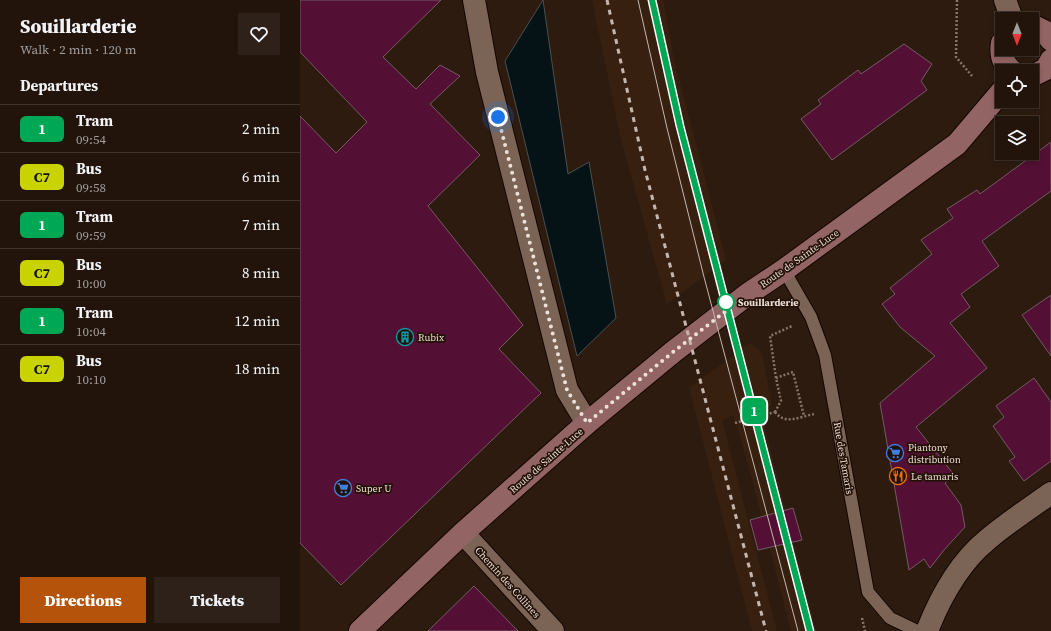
<!DOCTYPE html>
<meta charset="utf-8">
<style>
body{margin:0;font-family:"Source Serif 4",serif;background:#2e2119;color:#f1f3f6;height:100vh;display:flex;flex-direction:column;font-size:15px;white-space:nowrap}
*{box-sizing:border-box;margin:0}
p{font-size:13px;color:#a29e9d}
.icon{flex:none;width:22px;height:22px;fill:none;stroke:currentColor;stroke-width:2;stroke-linecap:round;stroke-linejoin:round}
.map{position:relative;flex:1;overflow:hidden}
.panel{display:flex;flex-direction:column;background:#22140b;width:300px}
.panel>*{flex:none}
.badge{padding:0 8px;border-radius:6px;font-size:14px;line-height:26px}
.needle{width:26px;rotate:180deg}
.controls{position:absolute;left:695px;top:12px;display:grid;gap:8px}
.controls a{display:grid;place-items:center;width:44px;height:44px;border-radius:0px;background:#22140b;box-shadow:0 2px 6px #0003,0 0 0 1px #3f332c;font-size:20px}
.you{position:absolute;width:20px;height:20px;margin:-10px;border:3px solid #fff;border-radius:50%;background:#1a73e8;box-shadow:0 0 0 6px #1a73e833}
.map>.badge{position:absolute;translate:-50% -50%;box-shadow:0 0 0 2px #fff}
h2{padding:0 20px;font-size:15px;line-height:36px}
.round{display:grid;place-items:center;flex:none;width:42px;height:42px;border-radius:0px;background:#2e2119}
.head{display:flex;align-items:center;justify-content:space-between;height:68px;padding:0 20px}
h1{font-size:19px;font-weight:800;line-height:30px}
.action{display:flex;gap:8px;margin-top:auto;padding:8px 20px}
.action a{flex:1;height:46px;border-radius:0px;background:#b45309;color:#fff;font-size:16px;font-weight:800;line-height:46px;text-align:center}
.action a+a{background:#2e2119;color:#f1f3f6}
ul{padding:0;list-style:none}
li{display:flex;align-items:center;gap:12px;height:48px;padding:0 20px;border-top:1px solid #3f332c}
li div{flex:1}
li b{display:block;font-size:15px}
li em{font-style:normal}
li .badge{min-width:44px;font-weight:700;text-align:center}
main{display:flex;flex:1;min-height:0}
.map>svg:first-child{display:block}
.built{fill:#382010}
.water{fill:#051216;stroke:#4b5050}
.building{fill:#531034;stroke:#745b65}
.lines{fill:none;stroke-linecap:round;stroke-linejoin:round}
.lane-casing{stroke:#140500;stroke-width:14}
.street-casing{stroke:#140500;stroke-width:24}
.secondary-casing{stroke:#140500;stroke-width:24}
.path{stroke:#86766c;stroke-width:2.5;stroke-dasharray:2 2;stroke-linecap:butt}
.lane{stroke:#7b6456;stroke-width:12}
.street{stroke:#7b6456;stroke-width:22}
.secondary{stroke:#936464;stroke-width:22}
.tram{stroke:#c5b7ae;stroke-width:1}
.rail{stroke:#c5b7ae;stroke-width:3;stroke-dasharray:5 5;stroke-linecap:butt}
.line-casing{stroke:#fff;stroke-width:9}
.line{stroke:#00a754;stroke-width:6}
.walk{stroke:#ede0d8;stroke-width:4;stroke-dasharray:0 7.2}
.stop-dot{fill:#fff;stroke:#00a754;stroke-width:2}
.labels{text-anchor:middle;stroke-width:3.5;stroke-linejoin:round;paint-order:stroke}
.street-label{font-size:10px;fill:#ede0d8;stroke:#231106}
.stop-label{font-size:10px;font-weight:bold;fill:#ede0d8;stroke:#231106;text-anchor:start}
.poi-label{font-size:10px;fill:#ede0d8;stroke:#231106;text-anchor:start}
</style>
<main>
<section class="panel">
<div class="head"><div><h1>Souillarderie</h1><p>Walk · 2 min · 120 m</p></div><a class="round"><svg class="icon" aria-label="heart" viewBox="0 0 24 24"><path d="M12 20l-8-8c-3-5 5-10 8-4 3-6 11-1 8 4z"/></svg></a></div>
<h2>Departures</h2>
<ul>
<li><span class="badge" style="background:#00a754;color:#fff">1</span><div><b>Tram</b><p>09:54</p></div><em>2 min</em></li>
<li><span class="badge" style="background:#c8d300;color:#111">C7</span><div><b>Bus</b><p>09:58</p></div><em>6 min</em></li>
<li><span class="badge" style="background:#00a754;color:#fff">1</span><div><b>Tram</b><p>09:59</p></div><em>7 min</em></li>
<li><span class="badge" style="background:#c8d300;color:#111">C7</span><div><b>Bus</b><p>10:00</p></div><em>8 min</em></li>
<li><span class="badge" style="background:#00a754;color:#fff">1</span><div><b>Tram</b><p>10:04</p></div><em>12 min</em></li>
<li><span class="badge" style="background:#c8d300;color:#111">C7</span><div><b>Bus</b><p>10:10</p></div><em>18 min</em></li>
</ul>
<div class="action"><a>Directions</a><a>Tickets</a></div>
</section>
<div class="map">
<svg width="751" height="631" viewBox="0 0 751 631">
<rect width="100%" height="100%" fill="#2d1b0f"/>
<path class="built" d="M292,0H363L374,59L426,260L367,304L321,140Z
M450,343L462,353L472,405L460,408L516,631H491L445,453L433,415L422,420L477,631H452L389,388Z"/>
<path class="water" d="M243,0L268,174L289,162L316,318L277,356L205,61Z"/>
<path class="building" d="M0,0H141L83,57L116,89L140,65L160,76L130,104L180,155L128,206L223,325L199,349L241,393L41,585L0,543V116L36,153L67,122L0,52Z
M604,44L632,64L621,81L627,90L532,160L501,119L521,104L518,100L558,70L561,74Z
M751,142V191L682,241L699,266L661,294L670,307L650,323L687,368L616,427L655,476L645,483L661,505L665,527L644,550L630,568L624,559L609,570L580,403L635,356L600,327L582,304L595,294L590,288L632,254L621,240L653,218L647,209L677,190L680,194Z
M751,295V356L722,315Z
M734,378L751,402V461L724,481L709,461L715,457L693,426L704,417L696,406Z
M493,508L502,540L458,550L450,520Z
M174,586L218,631H128Z"/>
<g class="lines">
<g class="lane-casing">
<path id="lane" d="M484,270L511,317L525,355L568,592L590,618L617,631"/>
</g>
<g class="street-casing">
<path id="street" d="M174,0L187,72L267,390L287,423
M705,0L712,19
M163,533L253,631
M627,631C640,598 659,563 687,540C707,523 730,508 751,493"/>
</g>
<g class="secondary-casing">
<path id="secondary" d="M732,25L744,31L751,40
M702,43C700,55 703,64 712,71
M732,76L746,69L751,60
M60,631L163,533L287,423L373,352L448,294L484,270L657,144L702,91"/>
</g>
<path class="path" d="M657,0L656,57L672,76
M476,378L470,336L492,326
M475,412L481,401L476,378L493,372L504,416
M475,412C486,426 500,416 515,414
M435,423L475,412
M562,618L565,631"/>
<use href="#lane" class="lane"/>
<use href="#street" class="street"/>
<use href="#secondary" class="secondary"/>
<path class="tram" d="M338,0L367,128L404,277L498,631
M352,0L380,126L510,631"/>
<path class="rail" d="M307,0L345,170L466,631"/>
</g>
<g class="lines">
<g class="line-casing">
<path id="line" d="M352,0L380,126L510,631"/>
</g>
<use href="#line" class="line"/>
<path class="walk" d="M198,117L267,390L287,423L373,352L426,311V302"/>
</g>
<defs>
<g id="building-ring" transform="scale(0.9)"><circle r="9.5" fill="#231106" stroke="#0f9aa8" stroke-width="1.5"/><path d="M-4-6H4V6H1V3H-1V6H-4ZM-2.5-4.3h1.7v1.8h-1.7ZM.8-4.3h1.7v1.8H.8ZM-2.5-1h1.7V.8h-1.7ZM.8-1h1.7V.8H.8Z" fill="#0f9aa8"/></g>
<g id="supermarket-ring" transform="scale(0.9)"><circle r="9.5" fill="#231106" stroke="#3f7fe0" stroke-width="1.5"/><path d="M-6-5.5h2.5l.6 2H6L4.5 2H-2.5L-4.4-4H-6ZM-1.5 3.2a1.3 1.3 0 1 0 .1 0ZM3 3.2a1.3 1.3 0 1 0 .1 0Z" fill="#3f7fe0"/></g>
<g id="restaurant-ring" transform="scale(0.9)"><circle r="9.5" fill="#231106" stroke="#e8710a" stroke-width="1.5"/><path d="M-5-6h1v4h1v-4h1v4h1v-4h1v5L-1.5 .5V6h-2V.5L-5-1ZM5-6V6H3V1.5H1.5Q1.5-4 5-6Z" fill="#e8710a"/></g>
</defs>
<g fill-rule="evenodd">
<use href="#building-ring" x="105" y="337"/>
<use href="#supermarket-ring" x="595" y="453"/>
<use href="#restaurant-ring" x="598" y="476"/>
<use href="#supermarket-ring" x="43" y="488"/>
</g>
<circle class="stop-dot" cx="426" cy="302" r="8"/>
<g class="labels">
<g class="street-label">
<text transform="translate(499 258) rotate(-35)" y="4">Route de Sainte-Luce</text>
<text transform="translate(544 458) rotate(80)" y="4">Rue des Tamaris</text>
<text transform="translate(246 460) rotate(-41)" y="4">Route de Sainte-Luce</text>
<text transform="translate(208 582) rotate(48)" y="4">Chemin des Collines</text>
</g>
<g class="stop-label">
<text x="438" y="306">Souillarderie</text>
</g>
<g class="poi-label">
<text x="118" y="341">Rubix</text>
<text x="608" y="451">Piantony<tspan x="608" dy="12">distribution</tspan></text>
<text x="611" y="480">Le tamaris</text>
<text x="56" y="492">Super U</text>
</g>
</g>
</svg>
<div class="controls">
<a><svg class="needle" viewBox="-14 -14 28 28"><path d="M0-13l5 13h-10z" fill="#e53935"/><path d="M0 13l5-13h-10z" fill="#a29e9d"/></svg></a>
<a><svg class="icon" aria-label="locate" viewBox="0 0 24 24"><circle cx="12" cy="12" r="6"/><path d="M12 2v4M12 18v4M2 12h4M18 12h4"/></svg></a>
<a><svg class="icon" aria-label="layers" viewBox="0 0 24 24"><path d="M12 4l9 5-9 5-9-5zM3 14l9 5 9-5"/></svg></a>
</div>
<div class="you" style="left:198px;top:117px"></div>
<b class="badge" style="left:454px;top:411px;background:#00a754;color:#fff">1</b>
</div>
</main>
